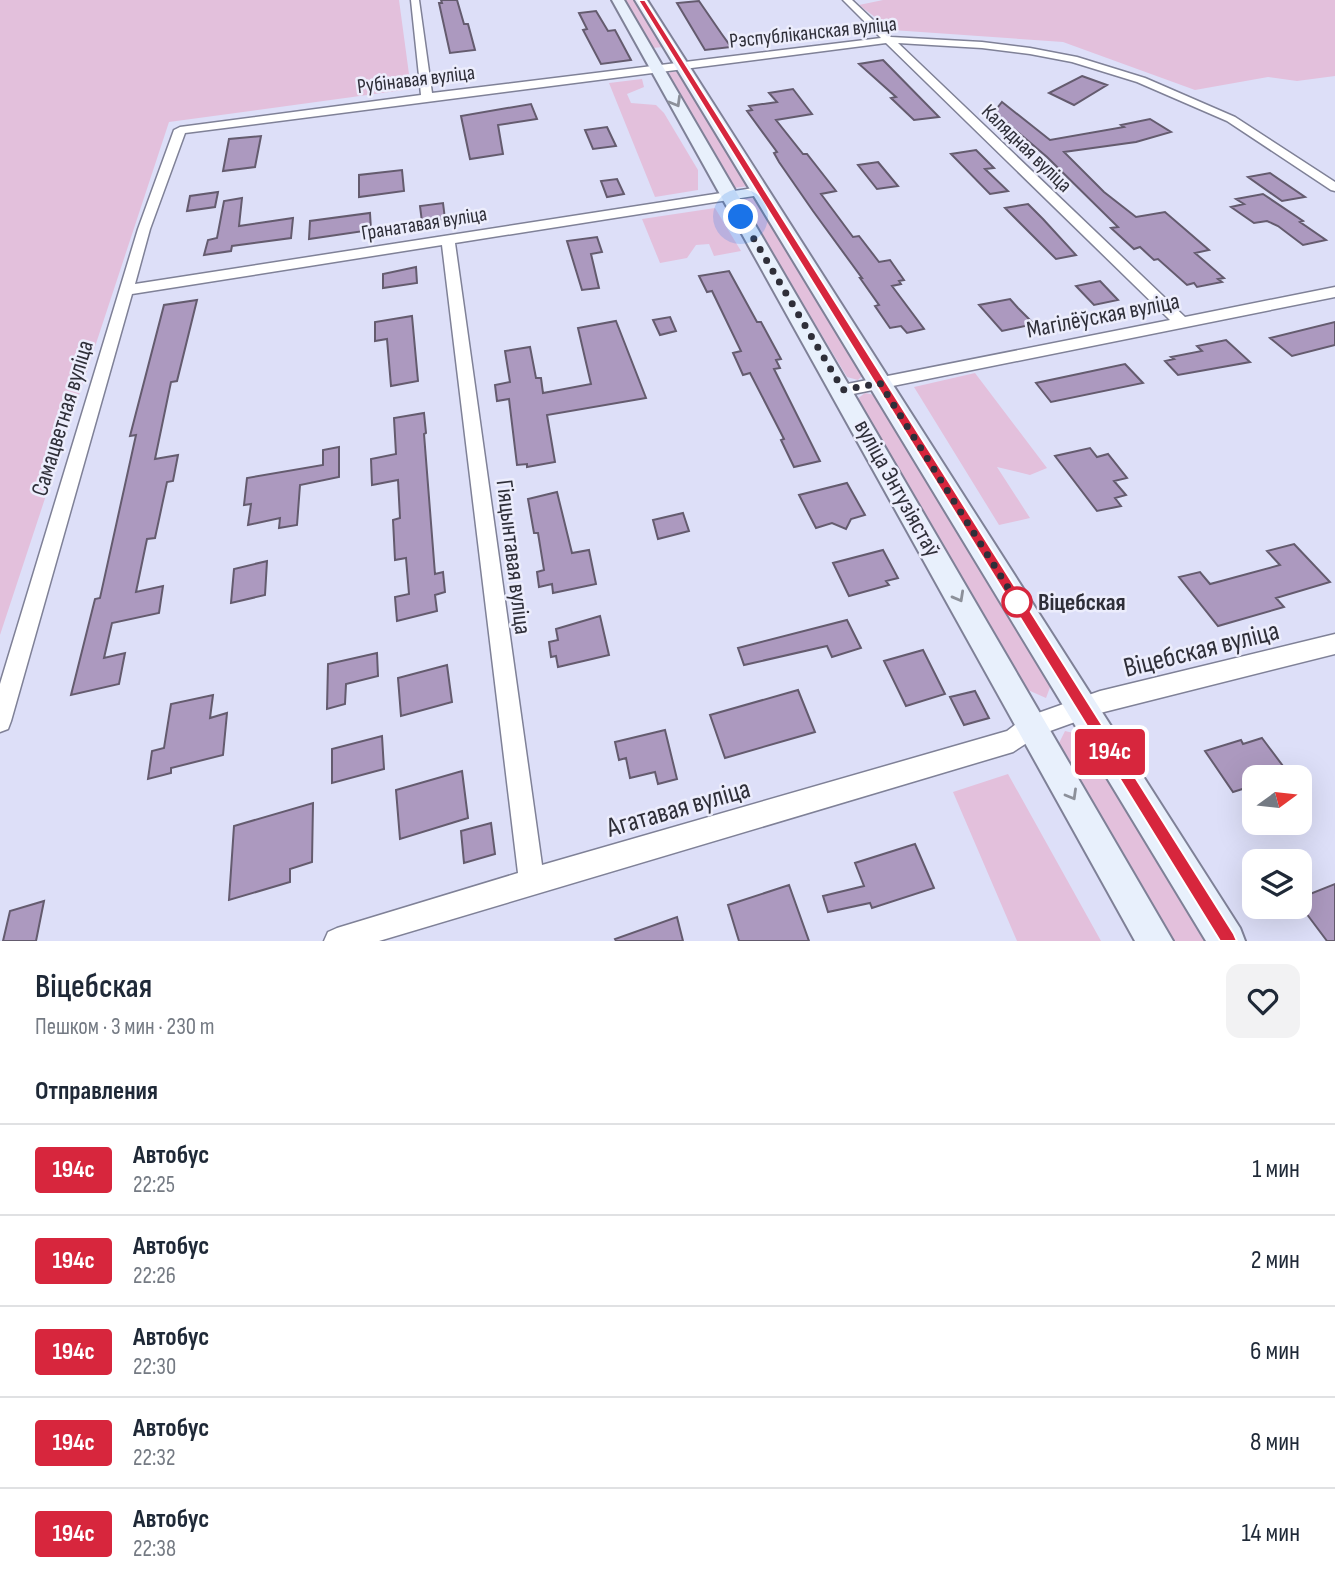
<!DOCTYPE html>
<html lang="ru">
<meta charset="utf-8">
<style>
body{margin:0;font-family:"Sofia Sans Condensed",sans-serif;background:#f2f2f3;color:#1f2937;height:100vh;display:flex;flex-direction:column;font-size:26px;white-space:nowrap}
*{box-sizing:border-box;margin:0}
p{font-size:23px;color:#747a83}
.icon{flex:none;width:38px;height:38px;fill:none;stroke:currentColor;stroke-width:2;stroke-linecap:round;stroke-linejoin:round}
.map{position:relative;height:941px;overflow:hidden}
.sheet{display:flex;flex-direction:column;background:#fff;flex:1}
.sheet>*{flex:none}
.badge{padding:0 14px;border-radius:5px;font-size:24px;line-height:46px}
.needle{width:46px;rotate:75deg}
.buttons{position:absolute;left:1242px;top:765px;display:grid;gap:14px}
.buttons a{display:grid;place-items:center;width:70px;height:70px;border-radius:14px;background:#fff;box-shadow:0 7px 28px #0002;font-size:35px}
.you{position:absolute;width:35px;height:35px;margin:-18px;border:5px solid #fff;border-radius:50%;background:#1a73e8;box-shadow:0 0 0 10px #1a73e833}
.map>.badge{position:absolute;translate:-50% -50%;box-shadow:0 0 0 4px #fff}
h2{padding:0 35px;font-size:26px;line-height:63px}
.round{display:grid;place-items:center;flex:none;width:74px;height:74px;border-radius:14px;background:#f2f2f3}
.overview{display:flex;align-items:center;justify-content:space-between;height:119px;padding:0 35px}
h1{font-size:33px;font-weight:600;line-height:52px}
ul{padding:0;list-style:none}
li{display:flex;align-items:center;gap:21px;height:91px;padding:0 35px;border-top:2px solid #e0e1e3}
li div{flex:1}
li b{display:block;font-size:26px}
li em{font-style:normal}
li .badge{min-width:77px;font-weight:700;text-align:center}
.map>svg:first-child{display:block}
.green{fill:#e3c0dc}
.building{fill:#ac99bf;stroke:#645b6e;stroke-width:2}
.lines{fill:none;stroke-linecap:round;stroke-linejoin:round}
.street-casing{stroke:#7f8197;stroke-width:3}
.secondary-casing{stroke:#7f8197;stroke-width:4}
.street{fill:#fff;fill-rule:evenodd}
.secondary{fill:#e8f0fc;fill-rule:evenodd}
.oneway{stroke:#8c909a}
.line{fill:#d7263d;stroke:#fff;stroke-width:2}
.walk{stroke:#2f2f39;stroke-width:7;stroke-dasharray:0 12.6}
.stop-dot{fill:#fff;stroke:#d7263d;stroke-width:3.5}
.labels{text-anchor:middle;stroke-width:5;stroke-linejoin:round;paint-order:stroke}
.far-street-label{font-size:21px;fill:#2f2f39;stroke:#ecedfc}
.street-label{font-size:24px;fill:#2f2f39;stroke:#ecedfc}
.stop-label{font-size:24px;font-weight:bold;fill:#2f2f39;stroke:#ecedfc;text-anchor:start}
.near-street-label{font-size:28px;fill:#2f2f39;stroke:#ecedfc}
</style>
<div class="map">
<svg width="1335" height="941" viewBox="0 0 1335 941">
<rect width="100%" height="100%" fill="#dddff8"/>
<path class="green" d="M0,0H399L411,89L169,122L0,635Z
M624,0H635L664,47L652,48Z
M883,0H1335V76L1297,81L1268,77L1195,90L1063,42L892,30L859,5Z
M672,71L680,72L749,186L734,188L668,74Z
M642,79L644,87L627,94L631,103L656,105L664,113L698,170V190L655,197L609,83Z
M747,196L756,197L865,373L858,380L847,377L740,199Z
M715,208L741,251L714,256L709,244L696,245L687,258L660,263L642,219Z
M975,373L1047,468L1030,475L997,467L1030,518L999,525L914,387Z
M865,393L875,395L1052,682L1046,698L1028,690L857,399Z
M1065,731L1086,736L1212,941H1174L1059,743Z
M1008,774L1101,941H1017L953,792Z"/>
<path class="building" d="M441,0H457L464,24H468L475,50L450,53L439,3H442Z
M699,1L721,33L731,47L705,50L677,3Z
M596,11L608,31L615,30L631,60L601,64L583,30L587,29L579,13Z
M883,60L939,117L914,120L891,98L896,97L859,64Z
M1082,76L1107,85L1074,105L1049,93Z
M793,89L812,114L776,120L803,154H807L836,191L821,194L853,237L859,236L879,262L890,260L904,280L899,281L901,284L892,286L924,329L907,333L901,326L890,328L875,306L879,305L860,278H862L813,211L779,162L774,153L777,152L747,111L752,110L749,106L777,102L769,93Z
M1002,102L1050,140L1124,127L1121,125L1150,119L1171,132L1136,142L1064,152L1104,192L1136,217L1165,212L1209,250L1195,253L1224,278L1218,279L1222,282L1197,287L1194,283L1187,285L1158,259L1154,260L1140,247L1134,249L1111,228L1118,227L1047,157L994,112Z
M531,104L537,119L498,125L503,154L470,159L461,116Z
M607,127L616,146L593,149L585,130Z
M261,136L255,167L223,171L229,139Z
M976,150L994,168L985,169L1008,191L990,194L951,154Z
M878,162L898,186L877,189L858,165Z
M402,170L404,191L359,197V175Z
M1270,173L1305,197L1282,201L1248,177Z
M617,179L624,194L607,197L601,181Z
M218,192L215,207L187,211L190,196Z
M1263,194L1303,221L1300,222L1326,240L1303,245L1278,226L1267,221L1254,223L1231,207L1244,204L1236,199Z
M242,198L239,226L293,218L291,238L232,246L231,251L204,255L208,240L217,238L224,201Z
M443,203L445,219L422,222L420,206Z
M1028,204L1043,219L1076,255L1056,259L1005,208Z
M370,213L371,230L309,239L310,221Z
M597,237L602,252L591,254L599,288L582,290L567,241Z
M416,267L417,283L383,288V274Z
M729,271L757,322H761L781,359L776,360L780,368L774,369L820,461L794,467L781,440L784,439L750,373L743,375L733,353L741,351L712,291L707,292L699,276Z
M1100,281L1118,300L1094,305L1076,286Z
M1010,299L1018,308L1034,324L1002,331L979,305Z
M197,300L177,381L171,382L155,459L178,455L173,481L167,482L155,538L147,539L136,592L163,586L159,613L112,623L104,658L125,653L119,684L71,695L95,599L100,598L136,435L130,436L164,305Z
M412,316L418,381L391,386L387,339L375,341V322Z
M670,317L676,331L660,335L653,320Z
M616,321L646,398L547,415L555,462L527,467V464L517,465L509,399L497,401L495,385L510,382L505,351L530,347L536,378H541L543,393L591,384L578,328Z
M1335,322V345L1292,356L1270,338Z
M1226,340L1250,362L1178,375L1165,361L1174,359L1171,357L1202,351L1197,346Z
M1125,364L1143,383L1051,402L1036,383Z
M424,413L426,433L424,434L435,574L443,572L445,592L435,595L437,611L397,621L395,597L409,594L406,558L395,560L393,520L400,518L398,480L372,485L371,459L396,454L394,418Z
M339,447V477L300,485L297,525L279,528L280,518L248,525L251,504L244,505L247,478L323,465V450Z
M1090,448L1097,457L1108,454L1127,478L1114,481L1126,495L1115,498L1121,506L1097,511L1055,456Z
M847,483L865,515L851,519L846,529L832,523L816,528L799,495Z
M557,492L572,553L589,550L596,584L553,593L552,584L539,587L537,572L544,570L538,533H534L528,499Z
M683,513L689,531L658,539L653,520Z
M1294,544L1330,582L1276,598L1284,607L1218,626L1179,577L1200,572L1210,584L1280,565L1267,551Z
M883,550L898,578L886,581L889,585L849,596L833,563Z
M267,561L265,595L231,603L234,569Z
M600,616L609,655L558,667L556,656L551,657L549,642L558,640L556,629Z
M847,620L861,648L832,657L827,646L744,665L738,648Z
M923,650L945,694L906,706L884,661Z
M377,653L378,676L346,684L345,704L327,709L328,664Z
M447,665L452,702L401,716L398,678Z
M798,690L815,732L725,758L710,715Z
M975,691L989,718L964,725L950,697Z
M213,695L210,718L227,713L223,755L171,768V773L148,779L152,751L164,748L171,704Z
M665,730L677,779L658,784L655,772L630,778L626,758L619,760L615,742Z
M382,736L384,769L332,783V749Z
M1262,738L1286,770L1255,777V785L1233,792L1205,751L1241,740L1243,744Z
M462,771L468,818L400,839L396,790Z
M313,803L312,862L290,869V882L229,900L234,826Z
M491,823L495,854L464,863L461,831Z
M915,844L934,888L872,908L870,903L828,912L823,896L864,886L855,863Z
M1335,884V941H1327L1300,905V898Z
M789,885L809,941H739L728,905Z
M44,901L36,941H3L10,911Z
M677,917L683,941H616L615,939Z"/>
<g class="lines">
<g class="street-casing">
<path id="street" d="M411,0H419L432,93L881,38L843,0H852L891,37L982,42L1030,48L1077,57L1145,78L1235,117L1335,182V191L1331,190L1227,121L1137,82L1072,62L1030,54L982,48L898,43L1185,317L1335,287V297L843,396L837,394L835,390L837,386L1170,320L886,43L185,133L150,229L135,284L760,187L766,191L760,195L455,243L542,865L1007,731L1024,718L1100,691L1335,634V654L1100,713L1039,735L1013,752L379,941H324L328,932L337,928L518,873L442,245L132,294L11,721L8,729L0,732V684L138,229L174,130L180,127L421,95Z"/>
</g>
<g class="secondary-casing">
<path id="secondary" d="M612,0H624L1173,941H1135Z
M635,0H647L1240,928L1245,941H1206Z"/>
</g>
<use href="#street" class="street"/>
<use href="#secondary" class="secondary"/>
</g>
<defs><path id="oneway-chevron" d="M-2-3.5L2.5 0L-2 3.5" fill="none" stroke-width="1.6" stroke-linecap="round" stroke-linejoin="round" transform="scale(1.75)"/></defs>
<g class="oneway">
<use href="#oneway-chevron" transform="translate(676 102) rotate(60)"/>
<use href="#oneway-chevron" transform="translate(959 597) rotate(61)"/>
<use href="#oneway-chevron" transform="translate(1072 795) rotate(60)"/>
</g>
<path class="line" d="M638,0H645L1234,934L1237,941H1220Z"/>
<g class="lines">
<path class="walk" d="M741,217L843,390L880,383L1017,602"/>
</g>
<circle class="stop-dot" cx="1017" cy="602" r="14"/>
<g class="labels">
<g class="far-street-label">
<text transform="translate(813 32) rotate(-6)" y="7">Рэспубліканская вуліца</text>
<text transform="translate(416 79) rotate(-7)" y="7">Рубінавая вуліца</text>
<text transform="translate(1027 148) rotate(44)" y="7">Калядная вуліца</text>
<text transform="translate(424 223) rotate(-9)" y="7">Гранатавая вуліца</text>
</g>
<g class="street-label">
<text transform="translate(1103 315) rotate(-11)" y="8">Магілёўская вуліца</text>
<text transform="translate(62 418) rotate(-73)" y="8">Самацветная вуліца</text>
<text transform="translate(898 488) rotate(61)" y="8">вуліца Энтузіястаў</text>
<text transform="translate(514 557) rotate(83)" y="8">Гіяцынтавая вуліца</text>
</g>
<g class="stop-label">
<text x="1038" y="610">Віцебская</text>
</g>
<g class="near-street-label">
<text transform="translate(1201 648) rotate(-14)" y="10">Віцебская вуліца</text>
<text transform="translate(678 807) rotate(-16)" y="10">Агатавая вуліца</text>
</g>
</g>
</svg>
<div class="buttons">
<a><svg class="needle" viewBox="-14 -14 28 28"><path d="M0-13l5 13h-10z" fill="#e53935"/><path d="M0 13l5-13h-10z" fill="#747a83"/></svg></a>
<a><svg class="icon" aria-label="layers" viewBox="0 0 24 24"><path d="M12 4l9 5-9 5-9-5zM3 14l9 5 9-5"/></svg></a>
</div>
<div class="you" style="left:741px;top:217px"></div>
<b class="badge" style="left:1110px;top:752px;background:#d7263d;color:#fff">194с</b>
</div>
<section class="sheet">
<div class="overview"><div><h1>Віцебская</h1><p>Пешком · 3 мин · 230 m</p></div><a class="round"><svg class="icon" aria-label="heart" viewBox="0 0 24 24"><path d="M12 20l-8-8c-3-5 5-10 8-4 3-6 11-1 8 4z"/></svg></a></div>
<h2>Отправления</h2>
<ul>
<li><span class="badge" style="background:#d7263d;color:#fff">194с</span><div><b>Автобус</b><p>22:25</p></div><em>1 мин</em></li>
<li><span class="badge" style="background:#d7263d;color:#fff">194с</span><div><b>Автобус</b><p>22:26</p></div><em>2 мин</em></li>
<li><span class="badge" style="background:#d7263d;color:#fff">194с</span><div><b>Автобус</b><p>22:30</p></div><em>6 мин</em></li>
<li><span class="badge" style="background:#d7263d;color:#fff">194с</span><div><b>Автобус</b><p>22:32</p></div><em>8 мин</em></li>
<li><span class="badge" style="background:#d7263d;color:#fff">194с</span><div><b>Автобус</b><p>22:38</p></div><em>14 мин</em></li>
</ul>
</section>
